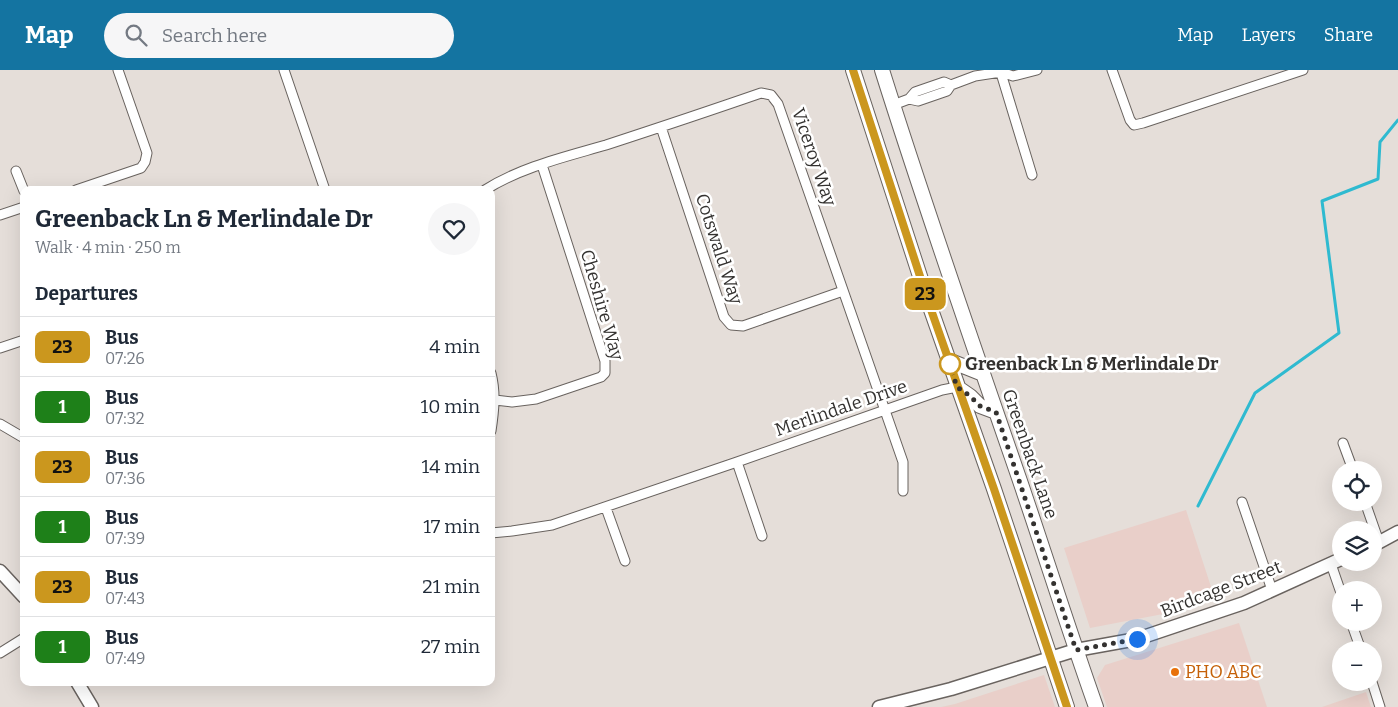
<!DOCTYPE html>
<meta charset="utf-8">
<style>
body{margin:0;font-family:Bitter,serif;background:#f6f6f7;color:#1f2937;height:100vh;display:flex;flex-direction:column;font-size:19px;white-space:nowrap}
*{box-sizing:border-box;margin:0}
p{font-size:16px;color:#747a83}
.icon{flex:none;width:28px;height:28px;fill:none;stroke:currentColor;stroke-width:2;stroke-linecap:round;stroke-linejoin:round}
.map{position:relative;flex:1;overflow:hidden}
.details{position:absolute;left:20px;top:116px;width:475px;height:500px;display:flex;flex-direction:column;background:#fff;border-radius:10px;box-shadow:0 5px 20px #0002}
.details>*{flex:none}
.badge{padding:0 10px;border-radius:8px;font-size:18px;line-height:32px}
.fabs{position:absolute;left:1332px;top:391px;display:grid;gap:10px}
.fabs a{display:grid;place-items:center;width:50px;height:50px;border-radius:50%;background:#fff;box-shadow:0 5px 20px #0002;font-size:25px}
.you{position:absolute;width:25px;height:25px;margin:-12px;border:4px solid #fff;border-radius:50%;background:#1a73e8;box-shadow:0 0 0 8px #1a73e833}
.map>.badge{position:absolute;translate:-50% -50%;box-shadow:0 0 0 2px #fff}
h2{padding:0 15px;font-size:19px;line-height:45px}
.round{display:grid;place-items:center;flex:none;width:52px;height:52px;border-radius:26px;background:#f6f6f7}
.head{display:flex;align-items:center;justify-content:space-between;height:85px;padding:0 15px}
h1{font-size:24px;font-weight:700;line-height:38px}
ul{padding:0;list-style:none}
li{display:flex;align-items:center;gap:15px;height:60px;padding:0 15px;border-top:1px solid #e0e1e3}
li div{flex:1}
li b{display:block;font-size:19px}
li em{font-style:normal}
li .badge{min-width:55px;font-weight:700;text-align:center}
header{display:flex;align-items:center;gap:30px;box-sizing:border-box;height:70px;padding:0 25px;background:#1474a1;color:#fff}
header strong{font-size:24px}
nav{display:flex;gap:28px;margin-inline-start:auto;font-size:18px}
.search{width:350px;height:45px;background:#f6f6f7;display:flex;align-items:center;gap:12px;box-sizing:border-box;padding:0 18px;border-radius:28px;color:#747a83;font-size:19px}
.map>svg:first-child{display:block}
.commercial{fill:#e9cfc9}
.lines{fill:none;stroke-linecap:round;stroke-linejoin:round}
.stream{stroke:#2fbad0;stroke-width:3}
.street-casing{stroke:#69635f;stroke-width:11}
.secondary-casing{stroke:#69635f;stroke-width:15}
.primary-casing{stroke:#69635f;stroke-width:16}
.street{stroke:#fff;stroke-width:9}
.secondary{stroke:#fff;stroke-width:12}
.primary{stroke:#fff;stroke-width:14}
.line-casing{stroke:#fff;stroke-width:11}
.line{stroke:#cb971e;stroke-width:8}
.walk{stroke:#343230;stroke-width:5;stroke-dasharray:0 9}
.stop-dot{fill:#fff;stroke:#cb971e;stroke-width:2.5}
.food-dot{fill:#e8710a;stroke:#fff;stroke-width:2}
.labels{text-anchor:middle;stroke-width:5;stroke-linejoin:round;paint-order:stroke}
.street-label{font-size:18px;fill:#343230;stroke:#fff}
.stop-label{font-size:18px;font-weight:bold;fill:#343230;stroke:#fff;text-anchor:start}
.food-label{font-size:18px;fill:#c56008;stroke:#fff;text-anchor:start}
</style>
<header>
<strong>Map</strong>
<div class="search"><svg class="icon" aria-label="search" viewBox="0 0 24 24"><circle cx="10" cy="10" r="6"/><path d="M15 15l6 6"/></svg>Search here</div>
<nav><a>Map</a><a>Layers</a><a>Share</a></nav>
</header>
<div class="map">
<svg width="1398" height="637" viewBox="0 0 1398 637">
<rect width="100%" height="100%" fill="#e5ded9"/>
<path class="commercial" d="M1186,440L1214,526L1163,544L1090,558L1064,478Z
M1239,553L1267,637H1107L1097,608L1105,595Z
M1044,605L1055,637H941L955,634Z
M1366,622L1371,637H1322Z"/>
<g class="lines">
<path class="stream" d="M1198,436L1255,323L1339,263L1322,131L1378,109L1380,72L1398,50"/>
<g class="street-casing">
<path id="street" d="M284,0L325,120
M1000,0L1032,105
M1112,0L1130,50L1134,55L1143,53L1303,0
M909,29L918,31L947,21L951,15L975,6L1001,2L1013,6L1037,0
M893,35L909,29L915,22L944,12L951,15
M661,57L724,247L731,255L743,256L843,221
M16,101L24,121
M76,120L141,98L145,92L147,83L118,0
M485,120C521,97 565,87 606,75C658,58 709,41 761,23L771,25L778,34L903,392V421
M0,145L24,137
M0,278L24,270
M491,303C496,323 494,341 491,361
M495,330L512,332L536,329L601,307L605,303V291L542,95
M0,354L24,368
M1343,373L1353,400
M737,392L762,466
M1242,432L1272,520
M1365,432L1379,472
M606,438L625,491
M491,463L512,461L552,455L737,392L942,320L957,317
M1331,494L1341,523
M1351,552L1361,580
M0,583L24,568
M1372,612L1380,637"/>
</g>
<g class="secondary-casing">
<path id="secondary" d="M1374,475L1398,462
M0,501L24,527
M77,612L92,637
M879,637L951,619L1076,580L1137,569L1244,533L1341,489"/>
</g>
<g class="primary-casing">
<path id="primary" d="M853,0L929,234L994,419L1067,637
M882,0C925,137 972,272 1019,408C1045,484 1069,561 1096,637
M948,290L983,304
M957,317L970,326L980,336L996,342"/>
</g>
<use href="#street" class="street"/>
<use href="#secondary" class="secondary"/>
<use href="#primary" class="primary"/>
</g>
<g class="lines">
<g class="line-casing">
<path id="line" d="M853,0L929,234L994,419L1067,637"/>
</g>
<use href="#line" class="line"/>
<path class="walk" d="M950,294L948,290L957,317L970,326L980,336L996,342L1076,580L1137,569"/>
</g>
<circle class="stop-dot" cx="950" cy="294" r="10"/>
<circle class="food-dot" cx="1175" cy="602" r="5"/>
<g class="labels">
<g class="street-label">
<text transform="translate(814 87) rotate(71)" y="6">Viceroy Way</text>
<text transform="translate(719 179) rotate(72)" y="6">Cotswald Way</text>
<text transform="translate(602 235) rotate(74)" y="6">Cheshire Way</text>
<text transform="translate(841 338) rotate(-19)" y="6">Merlindale Drive</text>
<text transform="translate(1030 384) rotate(71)" y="6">Greenback Lane</text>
<text transform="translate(1221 519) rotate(-21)" y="6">Birdcage Street</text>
</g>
<g class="stop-label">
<text x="965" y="300">Greenback Ln &amp; Merlindale Dr</text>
</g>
<g class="food-label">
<text x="1185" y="608">PHO ABC</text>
</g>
</g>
</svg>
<div class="fabs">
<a><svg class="icon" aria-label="locate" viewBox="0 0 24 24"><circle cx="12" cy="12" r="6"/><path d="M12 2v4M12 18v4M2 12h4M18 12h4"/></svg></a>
<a><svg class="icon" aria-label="layers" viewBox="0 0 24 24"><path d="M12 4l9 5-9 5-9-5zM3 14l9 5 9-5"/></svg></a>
<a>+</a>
<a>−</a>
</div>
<div class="you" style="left:1137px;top:569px"></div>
<b class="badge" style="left:925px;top:224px;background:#cb971e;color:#111">23</b>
<section class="details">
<div class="head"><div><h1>Greenback Ln &amp; Merlindale Dr</h1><p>Walk · 4 min · 250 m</p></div><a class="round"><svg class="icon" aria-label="heart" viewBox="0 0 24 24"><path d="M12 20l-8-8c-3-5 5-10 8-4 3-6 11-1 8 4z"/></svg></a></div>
<h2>Departures</h2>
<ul>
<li><span class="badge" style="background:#cb971e;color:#111">23</span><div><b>Bus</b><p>07:26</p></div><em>4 min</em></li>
<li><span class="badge" style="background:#1e8019;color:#fff">1</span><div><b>Bus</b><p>07:32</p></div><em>10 min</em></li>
<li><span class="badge" style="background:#cb971e;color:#111">23</span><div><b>Bus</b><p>07:36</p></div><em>14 min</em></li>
<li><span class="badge" style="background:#1e8019;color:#fff">1</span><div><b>Bus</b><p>07:39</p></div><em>17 min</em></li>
<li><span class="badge" style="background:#cb971e;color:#111">23</span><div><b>Bus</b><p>07:43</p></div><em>21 min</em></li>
<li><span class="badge" style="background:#1e8019;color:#fff">1</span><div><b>Bus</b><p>07:49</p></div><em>27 min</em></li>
</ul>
</section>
</div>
